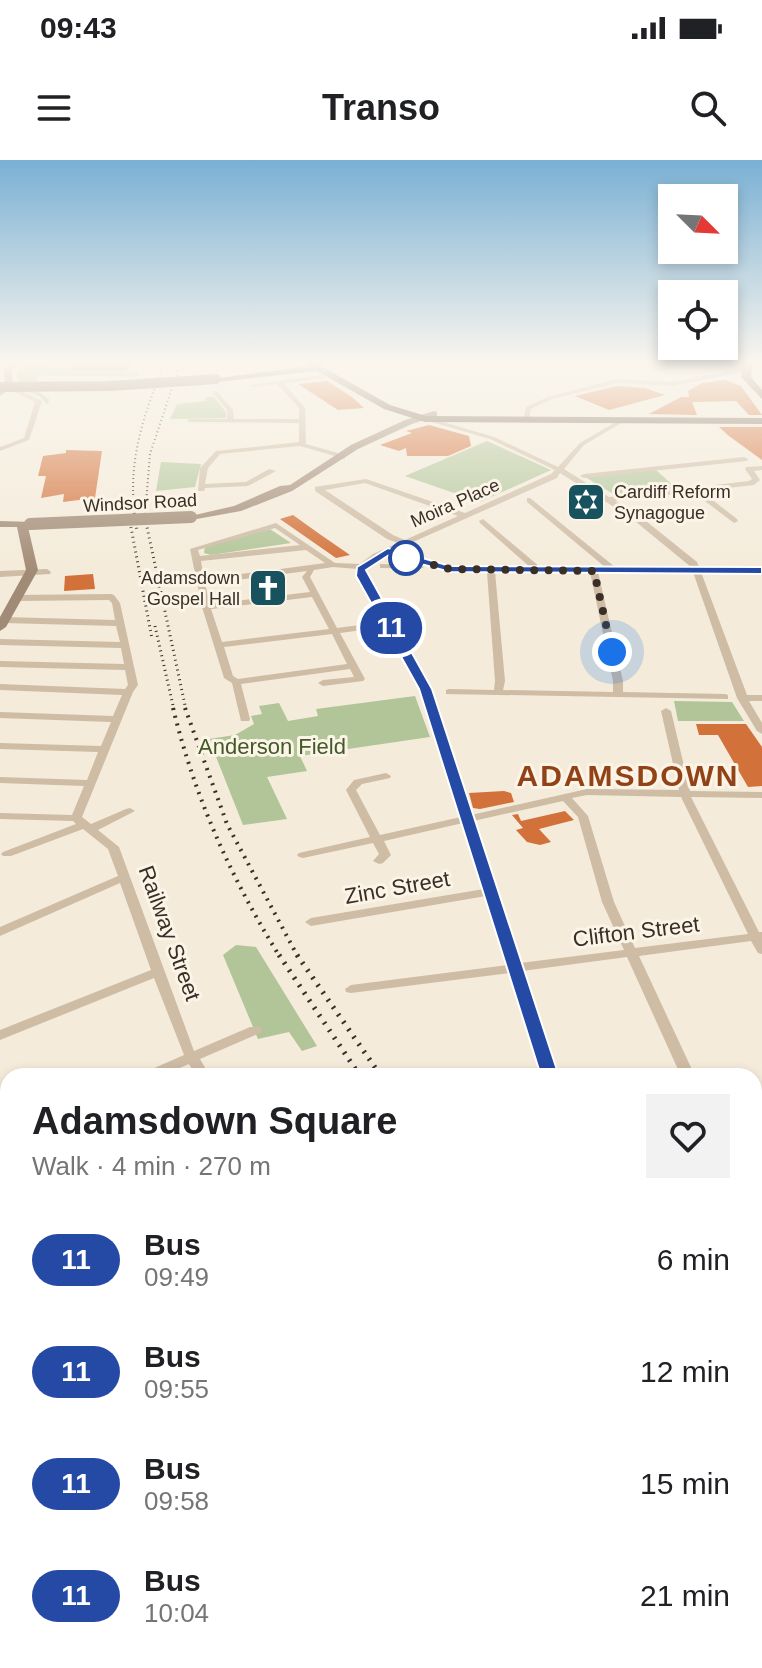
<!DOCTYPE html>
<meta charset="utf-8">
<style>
body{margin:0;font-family:Helvetica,sans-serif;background:#f2f2f2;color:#202124;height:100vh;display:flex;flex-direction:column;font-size:30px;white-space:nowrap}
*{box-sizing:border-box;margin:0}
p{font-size:26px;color:#757577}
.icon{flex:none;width:44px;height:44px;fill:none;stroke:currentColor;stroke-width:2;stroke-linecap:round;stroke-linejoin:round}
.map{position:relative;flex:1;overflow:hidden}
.sheet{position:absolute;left:0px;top:908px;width:762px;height:600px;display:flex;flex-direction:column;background:#fff;border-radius:24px 24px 0 0;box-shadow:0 4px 12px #0003}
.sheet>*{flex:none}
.badge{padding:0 16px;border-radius:26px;font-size:28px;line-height:52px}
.needle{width:52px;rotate:114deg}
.buttons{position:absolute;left:658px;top:24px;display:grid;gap:16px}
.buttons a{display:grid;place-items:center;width:80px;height:80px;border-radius:0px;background:#fff;box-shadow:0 4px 12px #0003;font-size:40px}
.you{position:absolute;width:40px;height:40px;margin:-20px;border:6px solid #fff;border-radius:50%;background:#1a73e8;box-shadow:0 0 0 12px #1a73e833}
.map>.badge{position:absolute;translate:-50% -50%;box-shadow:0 0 0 4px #fff}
.round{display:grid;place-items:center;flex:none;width:84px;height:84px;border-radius:0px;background:#f2f2f2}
.headline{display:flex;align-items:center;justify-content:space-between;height:136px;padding:0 32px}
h1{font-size:38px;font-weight:700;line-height:60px}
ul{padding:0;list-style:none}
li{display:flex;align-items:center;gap:24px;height:112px;padding:0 32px}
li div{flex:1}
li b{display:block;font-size:30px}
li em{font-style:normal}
li .badge{min-width:88px;font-weight:700;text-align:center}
.status{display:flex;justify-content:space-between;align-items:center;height:56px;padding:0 40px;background:#fff;direction:ltr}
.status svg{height:22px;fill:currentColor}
header{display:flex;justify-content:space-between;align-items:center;height:104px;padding:0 32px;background:#fff;font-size:36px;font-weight:700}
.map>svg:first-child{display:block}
.green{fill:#b1c598}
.building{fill:#d3713a}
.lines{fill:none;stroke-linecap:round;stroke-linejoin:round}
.street{fill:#cebca5;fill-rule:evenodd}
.secondary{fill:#a28b76;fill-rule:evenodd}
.primary{fill:#7c6756;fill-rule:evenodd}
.rail-far4{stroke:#392f27;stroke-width:2;stroke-dasharray:1 3;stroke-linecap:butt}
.rail-far3{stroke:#392f27;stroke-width:3;stroke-dasharray:1 4;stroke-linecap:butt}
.rail-far2{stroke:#392f27;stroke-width:4;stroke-dasharray:2 6;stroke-linecap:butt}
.rail-far1{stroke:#392f27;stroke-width:5;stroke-dasharray:2 7;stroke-linecap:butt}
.rail{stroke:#392f27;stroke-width:6;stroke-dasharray:3 9;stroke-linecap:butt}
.secondary-bridge{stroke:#a28b76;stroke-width:12}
.primary-bridge{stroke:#7c6756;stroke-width:10}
.line{fill:#244aa5;stroke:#fff;stroke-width:2}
.walk{stroke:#392f27;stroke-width:8;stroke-dasharray:0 14.4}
.stop-dot{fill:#fff;stroke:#244aa5;stroke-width:4}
.labels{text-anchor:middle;stroke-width:6;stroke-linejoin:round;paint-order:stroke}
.far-poi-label{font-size:18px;fill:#392f27;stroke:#fbf4e7;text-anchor:start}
.far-street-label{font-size:18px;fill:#392f27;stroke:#fbf4e7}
.park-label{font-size:22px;fill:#425a28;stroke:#fbf4e7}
.street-label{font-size:22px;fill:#392f27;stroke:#fbf4e7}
.district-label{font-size:30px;font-weight:bold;letter-spacing:2px;fill:#914217;stroke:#fbf4e7}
</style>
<div class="status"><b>09:43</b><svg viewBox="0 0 49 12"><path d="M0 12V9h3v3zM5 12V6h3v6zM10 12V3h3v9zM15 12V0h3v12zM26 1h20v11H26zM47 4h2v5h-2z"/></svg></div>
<header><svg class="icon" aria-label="menu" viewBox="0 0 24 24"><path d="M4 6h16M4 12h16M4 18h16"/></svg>Transo<svg class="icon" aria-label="search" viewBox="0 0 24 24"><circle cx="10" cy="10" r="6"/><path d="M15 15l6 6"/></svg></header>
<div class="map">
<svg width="762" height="1508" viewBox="0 0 762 1508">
<rect width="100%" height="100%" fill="#f4ebda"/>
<path class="green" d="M23,204H48L46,208L140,211L137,217L38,215L34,229L49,239L48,245L39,236L22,229L16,215Z
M205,237H214L226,252V258L170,259L177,244L206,241Z
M487,281L551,310L480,342L405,316Z
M161,302L201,304L195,327L156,331Z
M728,302L656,310L677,329L615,335L585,317Z
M270,369L291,383L211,395L204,393L205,386Z
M415,536L430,577L300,596L307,611L267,617L287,659L243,665L209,579L235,575L254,564L251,556L262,554L259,546L279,543L288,561L318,556L316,549Z
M674,541L732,542L744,561H678Z
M236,785L256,787L317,886L302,891L289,872L258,879L223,795Z"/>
<path class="building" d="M72,201H133L126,211L71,210Z
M725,220L741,226L762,255H749L736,241L692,242L697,255L649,254L681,237H689L688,231L702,223Z
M327,221L352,237L364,248L338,250L298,224Z
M617,226L645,228L665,235L609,250L575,236Z
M429,265L469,276L471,286L448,296H407L406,288L399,291L380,285L412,273L406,271Z
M719,267H762V300L729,276Z
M66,290L102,291L95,338L63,342L64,334L41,338L46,316H38L43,296L66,293Z
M293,355L321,375L350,395L336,398L280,359Z
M93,414L95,429L64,431L65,416Z
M696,564H746L762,587V626L748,627L718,575H699Z
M504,631L511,633L514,642L480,649L473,648L469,633Z
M565,651L574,660L539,669L551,682L540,685L527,682L516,670L523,668L512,655L518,654L521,661Z"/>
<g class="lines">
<path class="street" d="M745,208L747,211L673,226L617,223L552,239L531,249L529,259L524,258L526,247L548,237L617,219L673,222Z
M322,215L325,217L324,218L284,223L305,248L306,284L345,295V299L300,286L220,294L208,308L205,324L246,322L269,309L276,311L248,326L205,328L204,331H198L200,308L216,291L299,282V263L188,262V260L190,259H227V250L213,233V231H217L233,250L234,259H299V248L277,224L253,227L250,225Z
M9,225L42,241L29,280L0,291V287L24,278L35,242L7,228V226Z
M430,258L494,277L558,307L580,283L619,260H623V262L584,285L564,309L609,337L749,321L752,319L745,309L746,307L762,306V310L754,311L760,320L754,325L701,331L737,359L738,361L734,363L693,332L615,341L636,353L697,402L699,407L762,408V412H701L747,535H762V541H749L762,563V574L757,571L737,538L693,412H598L623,521V532L725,534L728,535V539L446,534V530L449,529L494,530L495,521L487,412L450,411L388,394L379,398L366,408L365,416L430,529L471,655L587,629L679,630L661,551L666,548L671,551L690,631L762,632V638L691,637L759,772H762V794L758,793L751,781L639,796L695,916H681L627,797L522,811L557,916H543L510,813L351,833L346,832L345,829L351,825L508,805L486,736L311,766L305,762L311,758L484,729L463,663L384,681L391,695L383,703L379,704L373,701L379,694L373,683L303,698L299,697L297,695L299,693L370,677L346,630L354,620L386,613L391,616L390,618L362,624L356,630L380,675L461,657L420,529L385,467L340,473L365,519L363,521L323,526L318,523L323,520L354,517L350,509L241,524L250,559L249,561H241L232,523L224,518L202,447L190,389L276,363L335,403L360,404L373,394L398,383L387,379L315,331V327L366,319L465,353L551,314L555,310L490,279L428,261L427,260ZM560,313L630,357L691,407H615L530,338H527V342L605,407H540L483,359L479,361L480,363L530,407H450L395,390L557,318ZM365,323L458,356L405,380L393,375L325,330ZM275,368L300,385L200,396L198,390ZM306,390L325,403L204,419L201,401ZM333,407L358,409L357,416L383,462L337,468L310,417L314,410ZM307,411L302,417L310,432L210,444L205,424ZM495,412H536L540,413L544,412H590L613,521V532L503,530L505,521ZM312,437L329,469L222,482L211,449ZM332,474L347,504L238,519L233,516L224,487ZM587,635L681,637L748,774L635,788L614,742L588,656L572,638ZM563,641L578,657L602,742L624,790L520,803L473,661Z
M744,297L748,299L747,301L584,318L580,316L584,314Z
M380,404L420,405L424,407L420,409L383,408H380Z
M47,409L51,412L50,414L0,417V411Z
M111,434L114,435L120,443L138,525L133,532L82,657L91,664L126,649L130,648L135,651L98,670L119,687L194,891L250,867H260L262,870L260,873L200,899L210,916H196L189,904L161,916H141L143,913L184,895L154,818L0,880V870L151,810L120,723L0,776V767L118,716L108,689L83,669L11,696H3L1,694L3,692L76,664L73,661L0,659V653L72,655L84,626L0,623V617L87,620L98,592L0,589V583L101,586L111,562L0,558V552L113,556L122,535L0,530V524L125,529L128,525L125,510L0,507V501L124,504L121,488L0,485V479L120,482L116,466L4,463L0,459L4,457L115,460L112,443L109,440L16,441L12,438L16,435Z
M8,972V983L0,986V975Z
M754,1012L762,1016V1031L754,1027Z
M8,1113V1126L0,1129V1115Z
M0,1168L6,1170L8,1174V1196L2,1194L0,1190Z
M754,1195L762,1199V1217L754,1213Z
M8,1310V1327L0,1330V1313Z
M68,1500H96L92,1508H64Z
M176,1500H198L201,1508H180Z
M443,1500H470L466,1508H439Z
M595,1500H617L620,1508H599Z"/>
<path class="secondary" d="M12,201H20L12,209L13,227L0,236V229L5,226L4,209Z
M434,251L437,252V256L412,264L358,289L292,331L241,351L191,360L186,357L234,346L280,326L290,325L351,285L405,260Z
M0,361L34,362V366L28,367L38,410L6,467L0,471V457L26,410L17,367H0Z"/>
<path class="primary" d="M301,201H312L390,245L426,256L762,258V264L425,262L384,249L317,211L216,222L211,219L309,206Z
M743,201H753L751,217L762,230V239L741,217Z"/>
<path class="rail-far4" d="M135,355C127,301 145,249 166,201
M145,355L150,294L181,201"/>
<path class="rail-far3" d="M134,353L137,371
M144,353L186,550
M130,362L152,479
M155,466L174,550"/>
<path class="rail-far2" d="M173,548C195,638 231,718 280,797
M185,548L227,664L298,797"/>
<path class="rail-far1" d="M279,795L360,916
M297,795L381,916"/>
<path class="rail" d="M754,1357L762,1367
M754,1427L762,1437
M754,1445L762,1455"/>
<path class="secondary-bridge" d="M30,364L191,357"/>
<path class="primary-bridge" d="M0,227L109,226L216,219"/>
</g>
<linearGradient id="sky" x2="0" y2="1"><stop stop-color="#7ab0d4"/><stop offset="0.49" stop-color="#faf6ee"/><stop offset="1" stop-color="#faf6ee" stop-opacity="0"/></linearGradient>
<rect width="762" height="412" fill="url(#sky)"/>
<path class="line" d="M388,388L450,406L762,407V414L450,412L389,395L366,410L432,529L559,916L556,920L550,922L541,916L419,529L356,416L357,407Z"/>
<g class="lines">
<path class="walk" d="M406,398L450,409L594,411L612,492"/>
</g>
<defs>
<g id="synagogue-square" transform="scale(2)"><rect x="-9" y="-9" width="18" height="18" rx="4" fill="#18525f" stroke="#fbf4e7"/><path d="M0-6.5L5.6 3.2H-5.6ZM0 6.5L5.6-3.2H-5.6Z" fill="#fff"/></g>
<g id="church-square" transform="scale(2)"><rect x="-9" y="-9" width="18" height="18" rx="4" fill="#18525f" stroke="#fbf4e7"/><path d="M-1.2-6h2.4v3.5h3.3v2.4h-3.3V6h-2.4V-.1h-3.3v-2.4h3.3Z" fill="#fff"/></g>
</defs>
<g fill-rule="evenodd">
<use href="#synagogue-square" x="586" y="342"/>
<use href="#church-square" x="268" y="428"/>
</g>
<circle class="stop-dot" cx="406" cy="398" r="16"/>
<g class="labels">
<g class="far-poi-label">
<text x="614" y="338">Cardiff Reform<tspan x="614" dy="21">Synagogue</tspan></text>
<text x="240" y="424" text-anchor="end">Adamsdown<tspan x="240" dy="21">Gospel Hall</tspan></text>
</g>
<g class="far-street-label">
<text transform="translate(140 343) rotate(-3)" y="6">Windsor Road</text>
<text transform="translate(455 343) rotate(-24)" y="6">Moira Place</text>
</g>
<g class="park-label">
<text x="272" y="594">Anderson Field</text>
</g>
<g class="street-label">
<text transform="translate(397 727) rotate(-10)" y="8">Zinc Street</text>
<text transform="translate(636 771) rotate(-7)" y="8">Clifton Street</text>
<text transform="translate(170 773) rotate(70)" y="8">Railway Street</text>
</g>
<g class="district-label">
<text x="628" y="626">ADAMSDOWN</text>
</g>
</g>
</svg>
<div class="buttons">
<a><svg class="needle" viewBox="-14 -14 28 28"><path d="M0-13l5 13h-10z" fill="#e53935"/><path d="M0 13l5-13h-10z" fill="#757577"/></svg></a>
<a><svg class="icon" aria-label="locate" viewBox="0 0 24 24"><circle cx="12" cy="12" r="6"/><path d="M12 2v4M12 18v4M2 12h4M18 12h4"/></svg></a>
</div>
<div class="you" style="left:612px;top:492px"></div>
<b class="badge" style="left:391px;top:468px;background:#244aa5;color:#fff">11</b>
<section class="sheet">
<div class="headline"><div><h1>Adamsdown Square</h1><p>Walk · 4 min · 270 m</p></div><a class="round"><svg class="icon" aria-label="heart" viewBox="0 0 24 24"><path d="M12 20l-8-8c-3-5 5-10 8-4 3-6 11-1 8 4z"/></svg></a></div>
<ul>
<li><span class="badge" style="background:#244aa5;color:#fff">11</span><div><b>Bus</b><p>09:49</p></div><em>6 min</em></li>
<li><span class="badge" style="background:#244aa5;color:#fff">11</span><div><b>Bus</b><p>09:55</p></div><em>12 min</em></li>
<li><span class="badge" style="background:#244aa5;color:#fff">11</span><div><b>Bus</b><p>09:58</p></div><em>15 min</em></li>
<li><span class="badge" style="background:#244aa5;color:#fff">11</span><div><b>Bus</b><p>10:04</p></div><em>21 min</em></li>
</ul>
</section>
</div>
